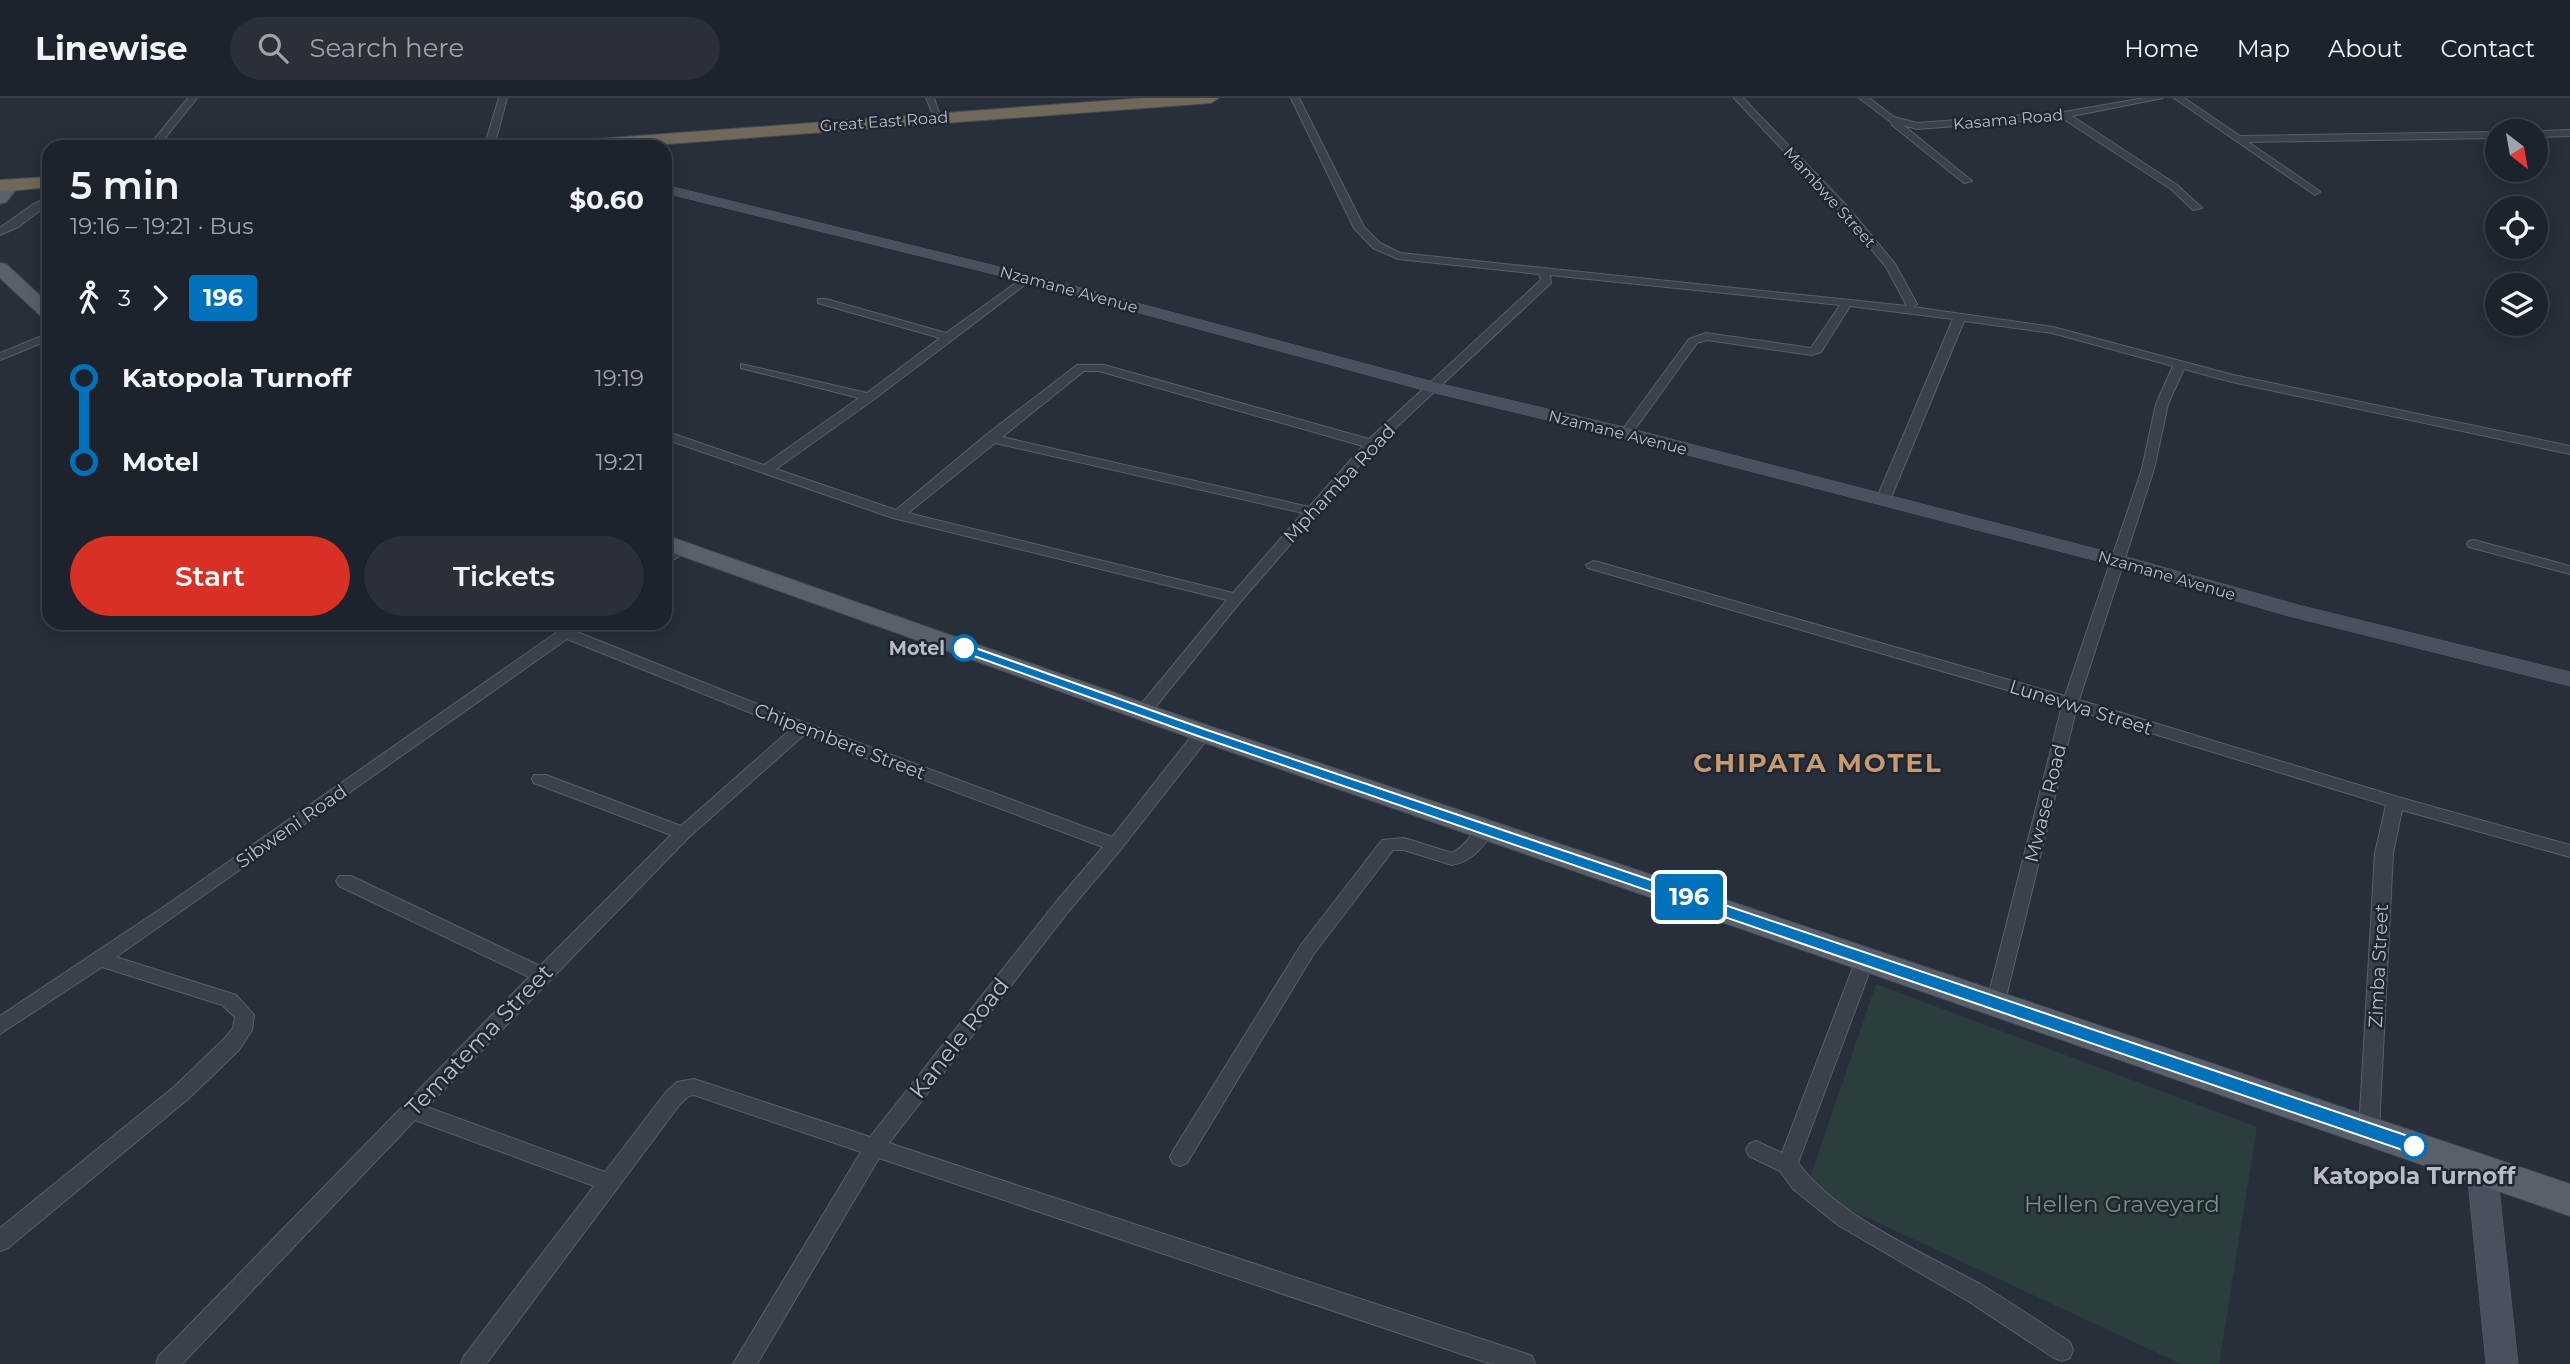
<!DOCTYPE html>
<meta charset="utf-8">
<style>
body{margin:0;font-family:Montserrat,sans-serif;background:#2a2f38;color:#f1f3f6;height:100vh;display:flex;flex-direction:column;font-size:26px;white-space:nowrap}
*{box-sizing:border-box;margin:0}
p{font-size:23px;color:#a0a4a9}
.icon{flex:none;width:38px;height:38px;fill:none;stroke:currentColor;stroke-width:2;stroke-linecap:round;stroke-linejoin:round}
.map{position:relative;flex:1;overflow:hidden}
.sheet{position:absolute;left:42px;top:42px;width:630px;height:490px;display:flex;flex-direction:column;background:#1d232c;border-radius:21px;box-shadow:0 4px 18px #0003,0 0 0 2px #3b4048}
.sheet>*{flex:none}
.badge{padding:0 14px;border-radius:5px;font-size:24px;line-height:46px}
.needle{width:46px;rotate:149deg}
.controls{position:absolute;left:2485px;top:21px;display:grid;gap:14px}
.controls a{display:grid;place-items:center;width:63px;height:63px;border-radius:50%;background:#1d232c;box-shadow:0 4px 18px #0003,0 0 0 2px #3b4048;font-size:35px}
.map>.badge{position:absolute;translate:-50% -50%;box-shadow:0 0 0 4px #fff}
.legs{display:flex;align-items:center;gap:10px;height:77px;padding:0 28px;font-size:23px}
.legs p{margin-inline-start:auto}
.summary{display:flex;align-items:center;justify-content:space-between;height:119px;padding:0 28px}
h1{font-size:38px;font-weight:600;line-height:52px}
.cta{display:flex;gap:14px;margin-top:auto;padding:14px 28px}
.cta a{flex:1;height:80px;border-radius:42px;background:#d93025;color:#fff;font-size:28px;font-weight:600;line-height:80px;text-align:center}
.cta a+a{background:#2a2f38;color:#f1f3f6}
ul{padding:0 28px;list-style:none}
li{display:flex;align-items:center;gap:24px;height:84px;font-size:26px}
li i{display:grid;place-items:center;width:10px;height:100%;margin:0 9px;background:currentColor}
li i::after{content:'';width:18px;height:18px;margin:-9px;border:5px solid;border-radius:50%;background:#1d232c}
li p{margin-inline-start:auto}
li:first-child i{background:linear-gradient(#0000 50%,currentColor 0)}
li:last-child i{background:linear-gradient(currentColor 50%,#0000 0)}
header{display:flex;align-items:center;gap:42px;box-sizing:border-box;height:98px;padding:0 35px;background:#1d232c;border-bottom:2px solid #3b4048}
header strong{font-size:33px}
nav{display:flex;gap:38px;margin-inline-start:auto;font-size:24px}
.search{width:490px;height:63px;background:#2a2f38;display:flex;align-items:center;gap:18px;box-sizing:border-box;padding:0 24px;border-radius:38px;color:#a0a4a9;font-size:26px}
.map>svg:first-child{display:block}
.green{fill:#2c3d3e}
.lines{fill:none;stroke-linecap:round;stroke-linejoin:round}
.street-casing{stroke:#595f69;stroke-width:2}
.secondary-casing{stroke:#595f69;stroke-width:1}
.primary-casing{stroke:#444a54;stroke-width:2}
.highway-casing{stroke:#464c56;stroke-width:2}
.street{fill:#3b414b;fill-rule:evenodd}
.secondary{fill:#49505e;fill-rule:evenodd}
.primary{fill:#59606b;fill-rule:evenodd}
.highway{fill:#706859;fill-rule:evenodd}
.line-1{fill:#0072bc;stroke:#fff;stroke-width:2}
.stop-1-dot{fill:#fff;stroke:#0072bc;stroke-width:3.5}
.labels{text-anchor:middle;stroke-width:5;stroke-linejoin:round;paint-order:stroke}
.far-street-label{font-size:16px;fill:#b7bcc7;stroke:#202630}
.street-label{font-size:19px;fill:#b7bcc7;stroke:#202630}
.stop-label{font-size:19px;font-weight:bold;fill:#b7bcc7;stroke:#202630;text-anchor:end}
.near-street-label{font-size:23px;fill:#b7bcc7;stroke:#202630}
.near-stop-label{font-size:23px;font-weight:bold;fill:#b7bcc7;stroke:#202630}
.near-park-label{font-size:23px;fill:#71957a;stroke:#202630}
.district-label{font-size:26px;font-weight:bold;letter-spacing:2px;fill:#c89a70;stroke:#202630}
</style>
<header>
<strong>Linewise</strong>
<div class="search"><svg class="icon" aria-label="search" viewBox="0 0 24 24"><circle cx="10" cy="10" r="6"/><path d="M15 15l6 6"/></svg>Search here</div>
<nav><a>Home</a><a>Map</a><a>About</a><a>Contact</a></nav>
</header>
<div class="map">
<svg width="2570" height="1266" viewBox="0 0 2570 1266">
<rect width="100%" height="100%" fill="#272f3b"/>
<path class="green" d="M1876,886L2257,1029L2219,1266H2181L1806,1091Z"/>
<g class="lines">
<g class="street-casing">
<path id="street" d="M188,0H197L158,49H148Z
M499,0H507L494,49H484Z
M926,0H934L941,21H935Z
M1291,0H1299L1364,129L1380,145L1400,155L1907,208L1886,169L1840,113L1734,0H1743L1848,109L1895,166L1917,206L1913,209L2053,229L2233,277L2570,348V356L2232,284L2184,271L2168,306L2154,371L2079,602L2398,699L2570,747V759L2402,712L2393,755L2379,1032L2376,1038L2369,1041L2362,1038L2359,1032L2375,755L2386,707L2076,612L2004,907L2002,912L1995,914L1988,912L1986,907L2062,608L1588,470L1586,467L1593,463L1598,464L2065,598L2142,371L2156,306L2173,268L2052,235L1964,223L1890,402L1883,406L1876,402L1953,221L1850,208L1821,254L1812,257L1707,242L1697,245L1630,338L1626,339L1620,335L1689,241L1706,235L1811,250L1840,207L1550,177L1551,185L1375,349L1241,503L1148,618L1143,619L1135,614L1138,610L1227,502L893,420L665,341V333L764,367L859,300L741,270V266L867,295L940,240L818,205V201H826L946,235L1027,177L1032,180L1031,182L873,302L776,371L896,412L986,337L1077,267H1104L1369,341L1541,182L1539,176L1398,161L1373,150L1354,130ZM1084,273H1099L1363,348L1309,409L1002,339ZM995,345L1303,415L1233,495L908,415Z
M1859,0H1869L1894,19L1917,25L2064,14L2144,0H2163L2072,18L2177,87L2202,110L2193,112L2171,91L2062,20L1917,31L1903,27L1972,83L1964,85L1892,27L1891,24Z
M2174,0H2184L2240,38L2497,34V40L2248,44L2318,92L2320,94L2315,97Z
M2570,32V38L2536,39V33Z
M49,99V106L18,129L0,137V130L32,107Z
M49,235V242L0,262V255Z
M2474,442L2570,468V476L2469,449L2467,446L2469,443Z
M683,446L688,447L690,450L688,453L665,467V457Z
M570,525H587L577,534L808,626L1112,739L1197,631H1209L1211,635L1209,639L1121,751L1068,814L889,1045L1524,1255L1532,1258L1535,1266H1491L879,1060L757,1266H733L861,1054L694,997L689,998L680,1006L486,1266H461L464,1258L594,1088L415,1022L182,1266H156L159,1258L529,879L339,788L336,783L339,778H351L540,868L671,737L534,685L532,681L534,677H546L681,728L791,631L567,541L116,859L236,897L254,917L252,932L239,952L188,1001L8,1150L0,1153V1130L174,989L225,940L233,930L235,919L222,907L102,869L0,936V918L171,804ZM804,637L1103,749L1056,804L870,1039L694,981L677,984L666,994L605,1074L427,1009L689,739Z
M1487,725L1493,727L1495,731L1493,735C1481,751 1472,763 1452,767L1404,752H1393L1313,857L1187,1065L1180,1068L1173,1065L1170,1059L1173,1053L1301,847L1382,742L1404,740L1452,755C1467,748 1473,730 1487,725Z
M1866,852L1872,854L1875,859L1798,1065C1840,1120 1920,1153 1980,1186C2011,1204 2040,1225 2070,1244L2073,1252L2070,1260L2062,1263L2054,1260L1968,1203L1838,1127L1793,1091L1780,1073L1749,1058L1746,1052L1749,1046L1756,1043L1782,1055L1857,859L1860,854Z"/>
</g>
<g class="secondary-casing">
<path id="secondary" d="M665,87L1032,177L1437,285L1632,331L2123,458L2298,507L2570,574V588L2285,517L2109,466L1622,340L1427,293L1022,183L665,95Z
M2482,1059L2493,1063L2497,1072L2518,1266H2486L2467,1072L2471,1063Z"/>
</g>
<g class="primary-casing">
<path id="primary" d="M12,82L20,87L6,104L0,106V91L6,84Z
M0,165L6,166L49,206V221L42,219L0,180Z
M665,437L1212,629L2570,1086V1118L1194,641L665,452Z"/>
</g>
<g class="highway-casing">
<path id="highway" d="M1144,0H1219L1211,5L627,49H548L557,44Z
M49,79V89L0,94V82Z"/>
</g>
<use href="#street" class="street"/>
<use href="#secondary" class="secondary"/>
<use href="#primary" class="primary"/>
<use href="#highway" class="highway"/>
</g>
<path class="line-1" d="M964,546L1207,632L2414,1040L2420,1043L2423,1048L2420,1053L2414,1056L1198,638L960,553V547Z"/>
<g class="stop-1-dot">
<circle cx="964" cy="550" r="12"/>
<circle cx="2414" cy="1048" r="12"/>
</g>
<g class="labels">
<g class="far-street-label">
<text transform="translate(2008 21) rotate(-5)" y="6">Kasama Road</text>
<text transform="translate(884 23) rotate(-4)" y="6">Great East Road</text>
<text transform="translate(1830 99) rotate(48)" y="6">Mambwe Street</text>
<text transform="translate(1069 191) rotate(15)" y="6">Nzamane Avenue</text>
<text transform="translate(1618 334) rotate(14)" y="6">Nzamane Avenue</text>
<text transform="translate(2167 477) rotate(16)" y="6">Nzamane Avenue</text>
</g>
<g class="street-label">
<text transform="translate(1339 385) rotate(-47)" y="7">Mphamba Road</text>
<text transform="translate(2081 609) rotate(17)" y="7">Lunevwa Street</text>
<text transform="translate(840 643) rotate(21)" y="7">Chipembere Street</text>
<text transform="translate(2045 705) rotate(-76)" y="7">Mwase Road</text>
<text transform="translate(291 728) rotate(-35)" y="7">Sibweni Road</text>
<text transform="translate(2378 868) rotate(-87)" y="7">Zimba Street</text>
</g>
<g class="stop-label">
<text x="945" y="557">Motel</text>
</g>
<g class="near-street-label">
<text transform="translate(959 940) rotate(-52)" y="8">Kanele Road</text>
<text transform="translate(479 942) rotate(-46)" y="8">Tematema Street</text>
</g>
<g class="near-stop-label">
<text x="2414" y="1086">Katopola Turnoff</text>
</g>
<g class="near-park-label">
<text x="2122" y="1114">Hellen Graveyard</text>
</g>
<g class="district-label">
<text x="1818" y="674">CHIPATA MOTEL</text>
</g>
</g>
</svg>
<div class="controls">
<a><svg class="needle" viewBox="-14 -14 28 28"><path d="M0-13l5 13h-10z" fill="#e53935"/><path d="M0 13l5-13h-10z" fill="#a0a4a9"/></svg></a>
<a><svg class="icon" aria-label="locate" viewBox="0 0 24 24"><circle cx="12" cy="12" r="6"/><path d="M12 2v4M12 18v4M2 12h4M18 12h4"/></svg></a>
<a><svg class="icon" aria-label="layers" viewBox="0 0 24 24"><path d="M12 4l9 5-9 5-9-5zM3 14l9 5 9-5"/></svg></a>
</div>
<b class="badge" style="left:1689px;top:799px;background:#0072bc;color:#fff">196</b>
<section class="sheet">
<div class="summary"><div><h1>5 min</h1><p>19:16 – 19:21 · Bus</p></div><b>$0.60</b></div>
<div class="legs"><svg class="icon" aria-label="walk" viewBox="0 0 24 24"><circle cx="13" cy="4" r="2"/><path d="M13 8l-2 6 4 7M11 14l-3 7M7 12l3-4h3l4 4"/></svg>3<svg class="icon" aria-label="forward" viewBox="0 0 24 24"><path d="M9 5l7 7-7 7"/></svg><b class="badge" style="background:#0072bc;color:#fff">196</b></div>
<ul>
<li><i style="color:#0072bc"></i><b>Katopola Turnoff</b><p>19:19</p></li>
<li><i style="color:#0072bc"></i><b>Motel</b><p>19:21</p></li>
</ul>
<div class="cta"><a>Start</a><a>Tickets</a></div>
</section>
</div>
